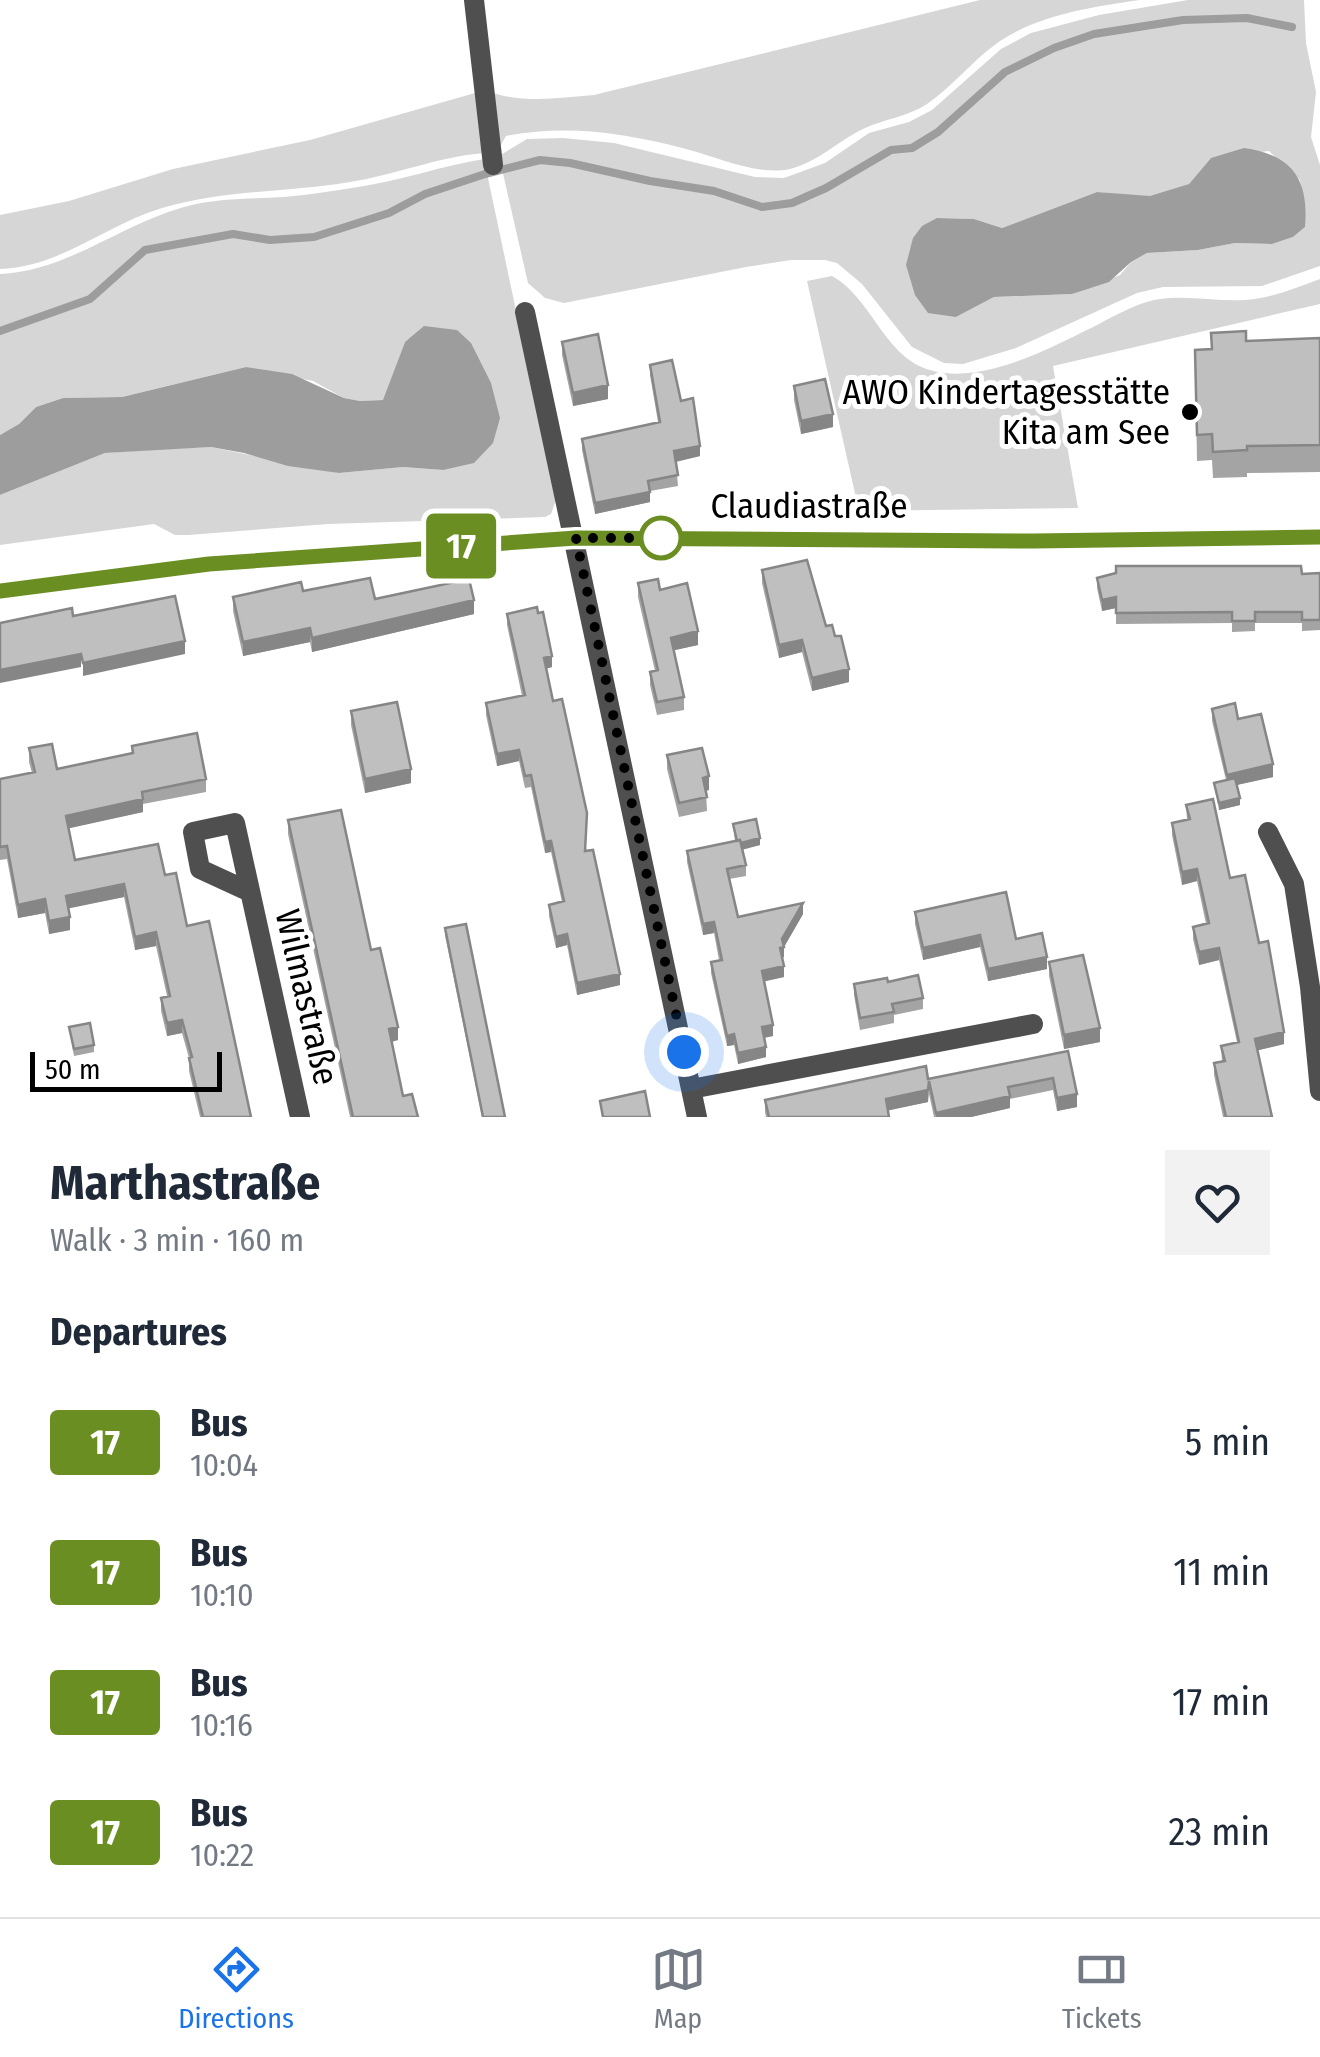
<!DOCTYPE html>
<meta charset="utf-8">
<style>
body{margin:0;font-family:"Fira Sans Condensed",sans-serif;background:#f2f2f3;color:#1f2937;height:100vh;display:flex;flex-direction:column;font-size:38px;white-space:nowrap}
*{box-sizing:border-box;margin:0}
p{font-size:32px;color:#747a83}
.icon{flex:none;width:55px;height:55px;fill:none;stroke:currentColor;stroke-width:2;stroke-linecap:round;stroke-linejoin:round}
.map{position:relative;height:1117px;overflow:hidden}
.drawer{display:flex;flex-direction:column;background:#fff;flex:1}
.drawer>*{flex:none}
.badge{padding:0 20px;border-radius:8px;font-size:35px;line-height:65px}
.scale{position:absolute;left:30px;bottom:25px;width:192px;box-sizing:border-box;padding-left:10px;border:5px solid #000;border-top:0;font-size:28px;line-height:35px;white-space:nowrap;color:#000;-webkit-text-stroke:8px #fff;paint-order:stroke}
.you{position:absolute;width:50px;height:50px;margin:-25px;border:8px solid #fff;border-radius:50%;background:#1a73e8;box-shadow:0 0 0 15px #1a73e833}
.map>.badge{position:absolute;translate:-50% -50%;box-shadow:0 0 0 5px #fff}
h2{padding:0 50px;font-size:38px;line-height:90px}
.round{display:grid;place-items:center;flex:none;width:105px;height:105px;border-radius:0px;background:#f2f2f3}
.overview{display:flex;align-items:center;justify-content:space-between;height:170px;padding:0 50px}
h1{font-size:48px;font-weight:700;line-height:75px}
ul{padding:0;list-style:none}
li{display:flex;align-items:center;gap:30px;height:130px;padding:0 50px}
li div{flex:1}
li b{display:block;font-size:38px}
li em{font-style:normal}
li .badge{min-width:110px;font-weight:700;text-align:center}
.menu{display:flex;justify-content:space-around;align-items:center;height:140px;border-top:2px solid #e0e1e3;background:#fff;font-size:28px;color:#747a83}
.menu a{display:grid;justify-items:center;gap:5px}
.menu .current{color:#1a73e8}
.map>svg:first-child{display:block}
.green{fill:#d6d6d6;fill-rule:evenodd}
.water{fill:#9d9d9d}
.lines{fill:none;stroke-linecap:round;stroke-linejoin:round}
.stream{stroke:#9d9d9d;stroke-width:8}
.minor{stroke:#4f4f4f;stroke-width:20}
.wall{fill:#a4a4a4}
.shaded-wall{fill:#868686}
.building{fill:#bfbfbf;stroke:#868686;stroke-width:2.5}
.line-casing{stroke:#fff;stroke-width:22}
.line{stroke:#6b8e23;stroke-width:15}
.walk{stroke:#000;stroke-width:10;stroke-dasharray:0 18}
.poi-dot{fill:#000;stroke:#fff;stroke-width:4}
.stop-dot{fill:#fff;stroke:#6b8e23;stroke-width:5}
.labels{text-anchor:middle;stroke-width:10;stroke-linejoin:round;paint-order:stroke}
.poi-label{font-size:35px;fill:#000;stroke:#fff;text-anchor:end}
.street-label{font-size:35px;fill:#000;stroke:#fff}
</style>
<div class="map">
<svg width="1320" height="1117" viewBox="0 0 1320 1117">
<rect width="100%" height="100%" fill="#fff"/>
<path class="green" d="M980,0H1140C1092,7 1036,15 996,44C971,62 952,87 927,104C907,117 884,119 863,129C838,141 818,162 790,169C757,176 718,157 686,149C626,133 567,124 506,136L499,148L487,91C522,104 558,98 594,95Z
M1188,0H1304L1306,43L1316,92L1311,137L1320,165V266L1262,286L1163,287L1137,293L1016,348L963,364L944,363L912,347L862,284L837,263L825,260H791L746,267L564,303L545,298L528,283L499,156L527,139L563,138L614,143L755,177L784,178L825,163L869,133L909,122L932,110L1001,49L1031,33L1099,15ZM1269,151L1300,180L1305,227L1293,237L1272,244L1235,243L1198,250L1147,253L1131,262L1120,275L1072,294L994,297L956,317L937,218L974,219L1002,228L1097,192L1150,197L1189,184L1211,158Z
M475,93L484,153C437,157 395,175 350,182C285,193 227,189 162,208C105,225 61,267 0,269V215L69,201L173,169L310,140Z
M484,159L556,500L551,514L545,517L328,524L188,535H175L154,524L0,545V495L105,453L163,449L211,447L339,473L403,467L443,470L405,342L384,400L360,401L344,398L313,381L246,367L122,397L63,398L36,407L19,424L0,435V274C70,271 124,221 192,205C222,198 252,199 283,197C308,195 333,191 358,187C400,181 441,166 484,159Z
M832,276C872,298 884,357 930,370C981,385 1046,350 1091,328C1111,318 1132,305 1154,300C1185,294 1215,302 1246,300C1272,298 1295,288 1320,279V304L1053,366L1078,508L859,511L807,281Z"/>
<path class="water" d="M1244,148C1293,155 1309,180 1305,227L1293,237L1272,244L1235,243L1198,250L1147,253L1131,262L1109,282L1072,294L994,297L956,317L928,313L915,295L906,265L913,238L922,226L937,218L974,219L1002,228L1097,192L1150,196L1189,184L1211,158Z
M424,326L457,330L471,343L491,383L500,418L493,443L474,463L443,470L403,467L339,473L288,466L244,453L211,447L105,453L0,495V435L19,424L36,407L63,398L122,397L246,367L292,374L344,398L360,401L383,400L405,342Z"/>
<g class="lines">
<path class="stream" d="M0,331L90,299L145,250L233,234L270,240L314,237L389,213L425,194L485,174L540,160L570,163L650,181L714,191L762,207L792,203L826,188L891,150L912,148L938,132L1005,72L1054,48L1094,34L1183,20L1247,18L1292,27"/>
<path class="minor" d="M474,0L493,165
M525,312L697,1117
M0,591L209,564L576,538L1034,541L1320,537
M1268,832L1294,884L1310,987L1320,1091
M250,892L200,869L193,832L235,823L300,1117
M691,1089L1033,1024"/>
</g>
<path class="wall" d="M1211,333L1246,341L1320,338V472L1247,473V477L1213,478L1212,460L1197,461L1195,350L1211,349Z
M562,342L608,399L573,406L562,355Z
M650,365L681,401L700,456L676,462L678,486L650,491V502L595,514L582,450V439L658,422L650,375Z
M794,386L833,427L801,434L794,400Z
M762,570L826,626L835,636L849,682L812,691L802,652L779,658L762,583Z
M1320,573V630L1302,631V623H1255V631L1232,632V623L1116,624V608L1102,611L1097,588V578Z
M638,583L660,590L698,645L674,650L684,697V710L657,715L650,685V672L655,671L638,597Z
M303,591L375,599L474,614L312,652L310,642L243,656L233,611V597Z
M507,614L552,667L546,669L586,851L620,985L577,995L567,945L556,948L549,916V905L562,902L551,852L545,853L531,787L525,788L519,761L497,766L486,715V703L522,696L507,625Z
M1212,709L1238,719L1273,777L1237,785L1240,805L1219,810L1214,783L1226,780L1212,721Z
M351,711L411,783L365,793L351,725Z
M132,746L206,779V792L143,804V812L68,828L75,860L165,875L187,926L251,1117H200L189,1071V1058L182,1033L167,1036L161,1011V998L167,996L156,946L135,950L124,897L68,908L70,930L49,934L45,913L18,918L7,859L0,860V779L32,773L29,762V748L57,769L132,754Z
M667,755L709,790L706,791L707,811L679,817L667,769Z
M1186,805L1230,878L1259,943L1284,1044L1258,1050L1272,1117H1223L1214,1075V1063L1222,1061L1221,1046L1237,1042L1219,960L1199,965L1193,939V927L1206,924L1197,881L1182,885L1172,835V823L1187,820Z
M288,820L371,950L398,1040L392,1042L403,1096L418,1117H350L288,834Z
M733,824L760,845L742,849L746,865V876L729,879L738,917L803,914L784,947V957L782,958L784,977L764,981L773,1036L764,1038L766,1057L738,1064L734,1045L727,1046L711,973V962L719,960L714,933L703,935L687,862V851L735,841Z
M915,912L1016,939L1047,969L988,981L980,947L923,960L915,924Z
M445,928L505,1117H482L445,935Z
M1049,962L1100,1042L1064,1049L1049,976Z
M888,982L923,998V1009L894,1015V1023L860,1030L854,995V984Z
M69,1027L94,1045V1052L74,1056Z
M1068,1051L1077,1107L1057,1111L1053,1090L1010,1099V1108L971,1117H934L929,1094L928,1102L888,1110L889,1117H766L765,1112V1100L928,1079Z"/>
<path class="shaded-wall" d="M608,385V399L573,406V393Z
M833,414V427L801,434V421Z
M700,446V456L674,462V451Z
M650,492V502L595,514V503Z
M1116,597V608L1102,611V600Z
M474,600V614L312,652V638Z
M310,628V642L243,656V642Z
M698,631V645L671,651V638Z
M802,640V652L779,658V645Z
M185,641V654L83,676V663Z
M81,654V667L0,683V670Z
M552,656V667L544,669V658Z
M849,669V682L812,691V678Z
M519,750V761L497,766V754Z
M1273,764V777L1227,787V775Z
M411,769V783L365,793V779Z
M709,776V790L703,791V778Z
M1240,798V805L1219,810V803Z
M143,799V812L66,829V816Z
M760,838V845L738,851V844Z
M551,841V852L545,853V842Z
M1197,869V881L1182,885V872Z
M124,884V897L66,909V896Z
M45,899V913L18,918V905Z
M803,903V914L784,947V957L780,958L782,939Z
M70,917V930L49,934V921Z
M714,922V933L703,935V924Z
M156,932V946L135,950V937Z
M567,934V945L556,948V937Z
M980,935V947L923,960V948Z
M1219,948V960L1199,965V952Z
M1047,957V969L988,981V969Z
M784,966V977L762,982V971Z
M620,974V985L577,995V983Z
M182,1020V1033L167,1036V1023Z
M773,1025V1036L762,1038V1027Z
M398,1027V1040L389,1042V1029Z
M1100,1028V1042L1064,1049V1035Z
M1284,1032V1044L1255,1051V1039Z
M734,1034V1045L727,1046V1036Z
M766,1047V1057L738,1064V1053Z
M928,1090V1102L886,1111V1099Z
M1077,1094V1107L1057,1111V1098Z
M1010,1096V1108L971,1117H936V1113Z"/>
<path class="building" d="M1246,331V341L1320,338V445L1247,446V450L1213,452L1212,434L1197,435L1195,350L1212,349L1211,333Z
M598,334L608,385L573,393L562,342Z
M672,360L681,401L693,398L700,446L674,451L678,475L648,481L650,492L595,503L582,439L660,422L650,365Z
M825,379L833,414L801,421L794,386Z
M807,560L826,626L832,625L835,636H841L849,669L812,678L802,640L779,645L762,570Z
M1116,566H1301L1302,574L1320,573V620H1302V612H1255V621H1232V612L1116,613V597L1102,600L1097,578L1116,573Z
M370,578L375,599L469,579L474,600L312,638L310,628L243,642L233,597L301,582L303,591Z
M658,579L660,590L687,583L698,631L671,638L684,697L657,702L650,672L658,670L638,583Z
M175,596L185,641L83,663L81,654L0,670V623L72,608L73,616Z
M537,607L538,613L543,612L552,656L544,658L553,701L562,699L587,813L585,851L593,850L620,974L577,983L567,934L556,937L549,905L564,901L551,841L545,842L531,775L525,776L519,750L497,754L486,703L525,695L507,614Z
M397,702L411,769L365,779L351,711Z
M1235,703L1238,719L1261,714L1273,764L1227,775L1212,709Z
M197,733L206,779L142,792L143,799L66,816L75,860L158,844L165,875L176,873L187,926L209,921L251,1117H203L189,1058L192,1057L182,1020L167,1023L161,998L170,996L156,932L135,937L124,884L66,896L70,917L49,921L45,899L18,905L7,846L0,847V779L35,772L29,748L52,744L57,769L133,753L132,746Z
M702,748L709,776L703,778L707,797L679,803L667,755Z
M1235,778L1240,798L1219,803L1214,783Z
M1213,799L1230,878L1245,875L1259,943L1268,941L1284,1032L1255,1039L1272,1117H1226L1214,1063L1225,1061L1221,1046L1239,1042L1219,948L1199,952L1193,927L1209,923L1197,869L1182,872L1172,823L1190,819L1186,805Z
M341,810L371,950L380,948L398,1027L389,1029L403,1096L412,1094L418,1117H353L288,820Z
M756,819L760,838L741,843L740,840L737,841L733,824Z
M740,840L746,865L727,869L738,917L803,903L782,939L784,947L780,948L784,966L762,971L773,1025L762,1027L766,1047L738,1053L734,1034L727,1036L711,962L722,960L714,922L703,924L687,851Z
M1006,892L1016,939L1042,933L1047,957L988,969L980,935L923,948L915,912Z
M466,924L505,1117H483L445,928Z
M1083,955L1100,1028L1064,1035L1049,962Z
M918,975L923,998L892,1004L894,1012L860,1018L854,984L887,978L888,982Z
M90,1023L94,1045L74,1049L69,1027Z
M1068,1051L1077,1094L1057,1098L1053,1078L1008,1087L1010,1096L936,1113L929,1081L928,1090L886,1099L889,1117H769L765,1100L926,1066L928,1079Z
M645,1091L650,1117H603L600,1101Z"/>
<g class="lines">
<g class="line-casing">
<path id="line" d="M0,591L209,564L576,538L1034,541L1320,537"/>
</g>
<use href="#line" class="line"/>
<path class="walk" d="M661,538H672H576L684,1052"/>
</g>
<circle class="poi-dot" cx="1190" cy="412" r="10"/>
<circle class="stop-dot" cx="661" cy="538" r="20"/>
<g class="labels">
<g class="poi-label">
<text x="1170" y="404">AWO Kindertagesstätte<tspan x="1170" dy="40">Kita am See</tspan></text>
</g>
<g class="street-label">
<text x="809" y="518">Claudiastraße</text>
<text transform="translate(307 997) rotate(77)" y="12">Wilmastraße</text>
</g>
</g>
</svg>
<div class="scale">50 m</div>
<div class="you" style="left:684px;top:1052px"></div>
<b class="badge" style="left:461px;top:546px;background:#6b8e23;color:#fff">17</b>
</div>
<section class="drawer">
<div class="overview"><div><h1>Marthastraße</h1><p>Walk · 3 min · 160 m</p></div><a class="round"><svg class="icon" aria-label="heart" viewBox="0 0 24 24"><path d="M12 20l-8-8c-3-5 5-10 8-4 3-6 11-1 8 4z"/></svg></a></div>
<h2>Departures</h2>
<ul>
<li><span class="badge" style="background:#6b8e23;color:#fff">17</span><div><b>Bus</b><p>10:04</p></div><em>5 min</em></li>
<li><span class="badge" style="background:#6b8e23;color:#fff">17</span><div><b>Bus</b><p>10:10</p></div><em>11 min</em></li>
<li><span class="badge" style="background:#6b8e23;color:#fff">17</span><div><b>Bus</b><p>10:16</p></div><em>17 min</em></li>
<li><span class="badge" style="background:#6b8e23;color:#fff">17</span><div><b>Bus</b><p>10:22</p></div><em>23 min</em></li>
</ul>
</section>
<nav class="menu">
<a class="current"><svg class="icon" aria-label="directions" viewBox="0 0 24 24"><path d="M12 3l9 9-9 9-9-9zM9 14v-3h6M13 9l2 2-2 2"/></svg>Directions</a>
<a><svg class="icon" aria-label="map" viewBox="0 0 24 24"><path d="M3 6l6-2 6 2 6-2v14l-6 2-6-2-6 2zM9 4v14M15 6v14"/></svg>Map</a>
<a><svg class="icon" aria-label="tickets" viewBox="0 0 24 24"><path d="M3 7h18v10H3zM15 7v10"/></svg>Tickets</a>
</nav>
